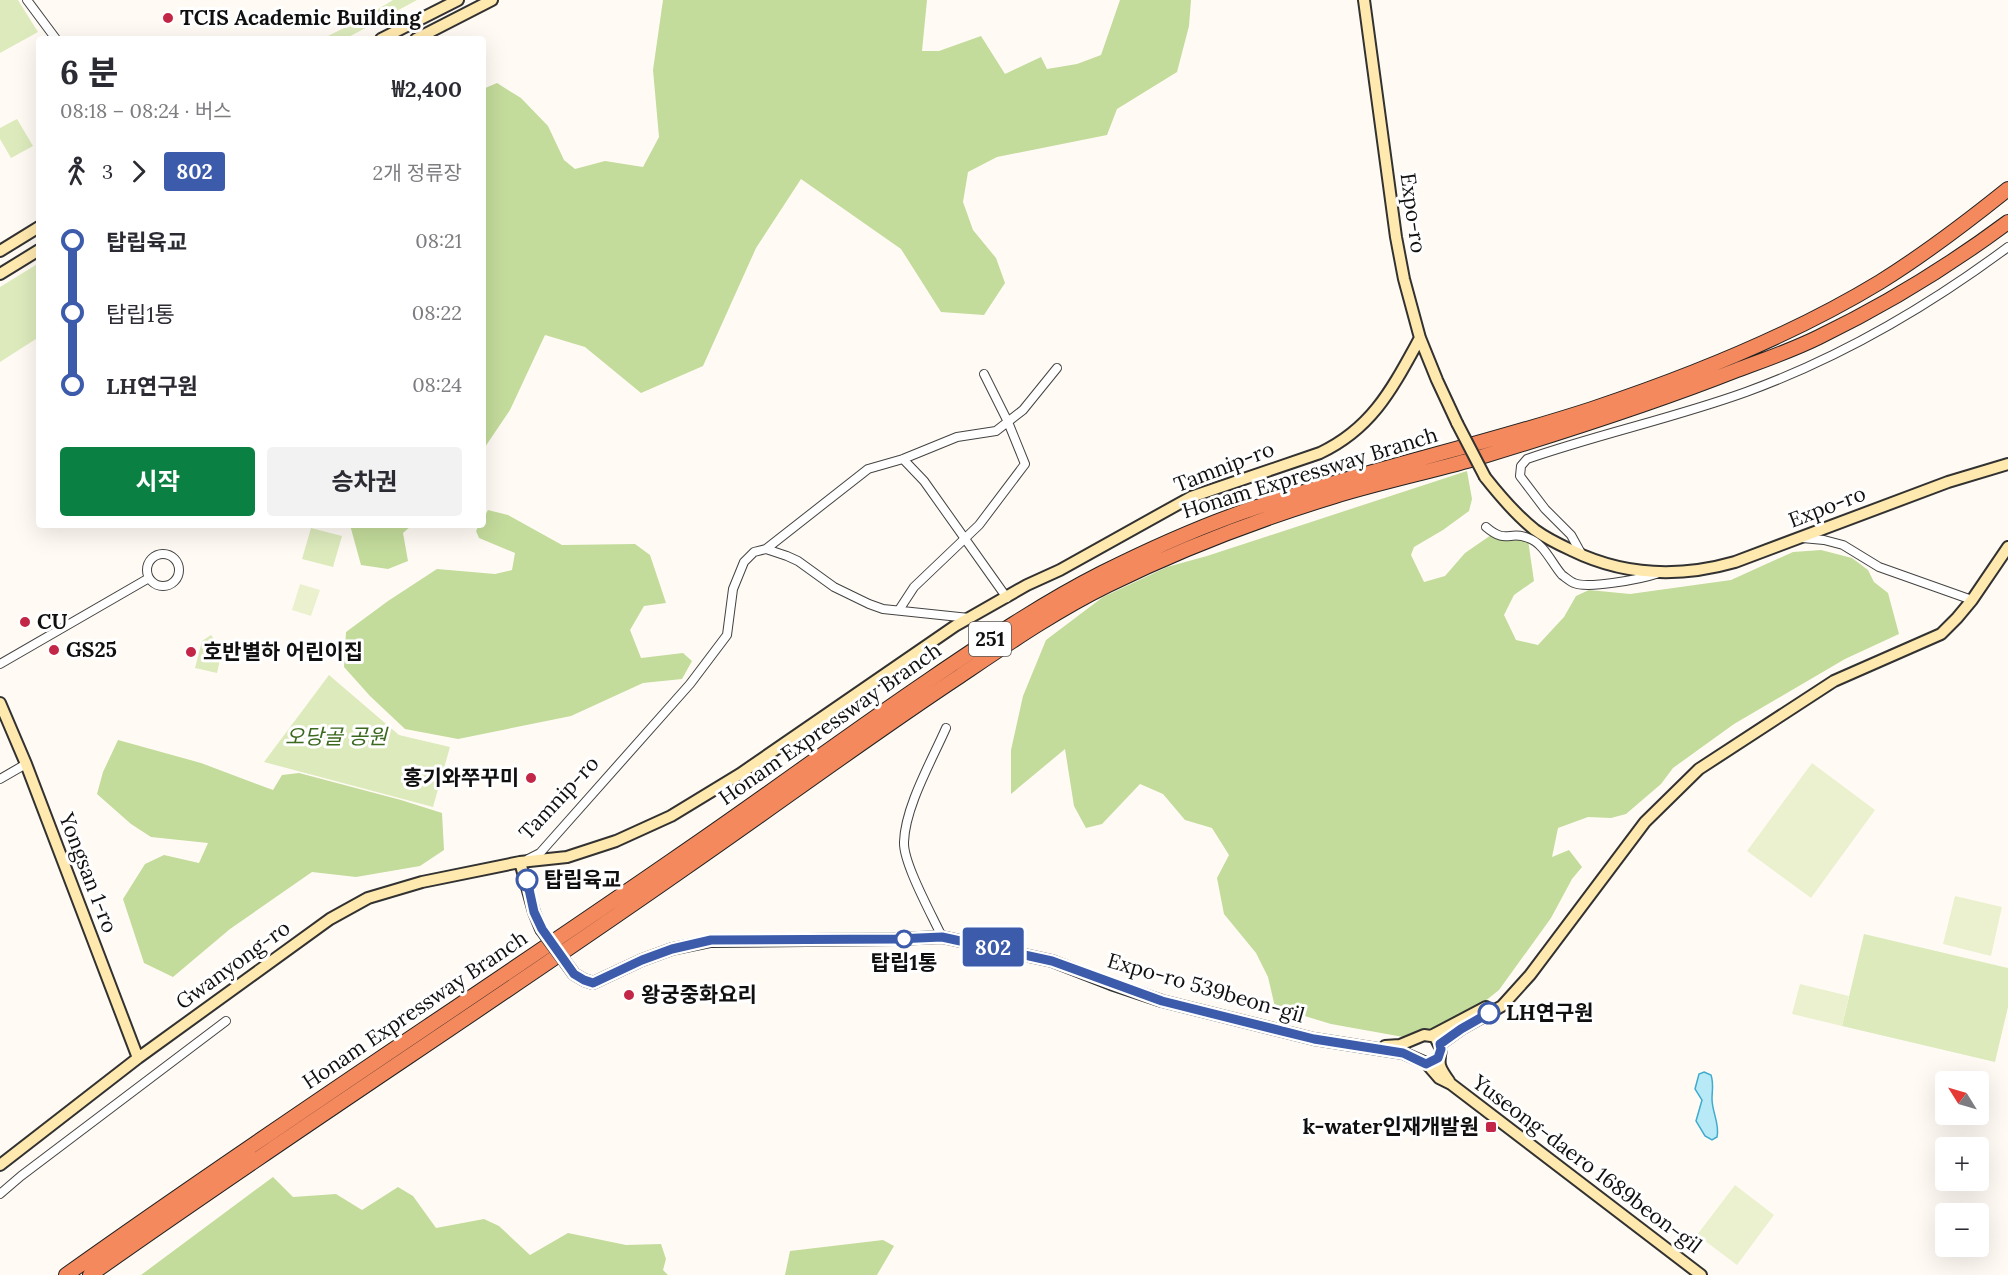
<!DOCTYPE html>
<html lang="ko">
<meta charset="utf-8">
<style>
body{margin:0;font-family:Lora,"Noto Sans KR",serif;background:#f2f2f3;color:#2b2b33;height:100vh;display:flex;flex-direction:column;font-size:22px;white-space:nowrap}
*{box-sizing:border-box;margin:0}
p{font-size:20px;color:#7c7c81}
.icon{flex:none;width:33px;height:33px;fill:none;stroke:currentColor;stroke-width:2;stroke-linecap:round;stroke-linejoin:round}
.map{position:relative;flex:1;overflow:hidden}
.panel{position:absolute;left:36px;top:36px;width:450px;height:492px;display:flex;flex-direction:column;background:#fff;border-radius:6px;box-shadow:0 6px 24px #0002}
.panel>*{flex:none}
.badge{padding:0 12px;border-radius:4px;font-size:21px;line-height:39px}
.needle{width:39px;rotate:307deg}
.tools{position:absolute;left:1935px;top:1071px;display:grid;gap:12px}
.tools a{display:grid;place-items:center;width:54px;height:54px;border-radius:6px;background:#fff;box-shadow:0 6px 24px #0002;font-size:30px}
.map>.badge{position:absolute;translate:-50% -50%;box-shadow:0 0 0 3px #fff}
.legs{display:flex;align-items:center;gap:9px;height:66px;padding:0 24px;font-size:20px}
.legs p{margin-inline-start:auto}
.headline{display:flex;align-items:center;justify-content:space-between;height:102px;padding:0 24px}
h1{font-size:33px;font-weight:700;line-height:45px}
.action{display:flex;gap:12px;margin-top:auto;padding:12px 24px}
.action a{flex:1;height:69px;border-radius:6px;background:#0b8043;color:#fff;font-size:24px;font-weight:700;line-height:69px;text-align:center}
.action a+a{background:#f2f2f3;color:#2b2b33}
ul{padding:0 24px;list-style:none}
li{display:flex;align-items:center;gap:21px;height:72px;font-size:22px}
li i{display:grid;place-items:center;width:9px;height:100%;margin:0 8px;background:currentColor}
li i::after{content:'';width:15px;height:15px;margin:-8px;border:4px solid;border-radius:50%;background:#fff}
li p{margin-inline-start:auto}
li:first-child i{background:linear-gradient(#0000 50%,currentColor 0)}
li:last-child i{background:linear-gradient(currentColor 50%,#0000 0)}
.map>svg:first-child{display:block}
.green{fill:#dceabc}
.forest{fill:#c3db9b}
.pitch{fill:#ebf1ce}
.water{fill:#b8e9f6;stroke:#3facce;stroke-width:1.5}
.lines{fill:none;stroke-linecap:round;stroke-linejoin:round}
.street-casing{stroke:#434343;stroke-width:10}
.secondary-casing{stroke:#323232;stroke-width:14}
.highway-casing{stroke:#212121;stroke-width:16}
.street{stroke:#fff;stroke-width:8}
.secondary{stroke:#ffe9af;stroke-width:10}
.highway{stroke:#f4895d;stroke-width:14}
.secondary-bridge-casing{stroke:#323232;stroke-width:14;stroke-linecap:butt}
.secondary-bridge{stroke:#ffe9af;stroke-width:10}
.line-1-casing{stroke:#fff;stroke-width:14}
.line-1{stroke:#3d5bab;stroke-width:9}
.poi-dot{fill:#c22747;stroke:#fff;stroke-width:2}
.stop-1-dot{fill:#fff;stroke:#3d5bab;stroke-width:3}
.labels{text-anchor:middle;stroke-width:6;stroke-linejoin:round;paint-order:stroke}
.shield{fill:#fff;stroke:#585858;stroke-width:1.5}
.shield-label{font-size:20px;font-weight:bold;fill:#101010}
.poi-label{font-size:21px;font-weight:bold;fill:#101010;stroke:#fff;text-anchor:start}
.street-label{font-size:21px;fill:#101010;stroke:#fff}
.park-label{font-size:21px;font-style:italic;fill:#3b691f;stroke:#fff}
.stop-label{font-size:21px;font-weight:bold;fill:#101010;stroke:#fff;text-anchor:start}
</style>
<div class="map">
<svg width="2008" height="1275" viewBox="0 0 2008 1275">
<rect width="100%" height="100%" fill="#fffbf4"/>
<path class="green" d="M0,0H18L38,32L0,53Z
M393,0H417L345,39H322L360,20Z
M17,119L33,146L11,158L0,139V128Z
M39,263V337L0,362V287Z
M311,528L342,536L333,567L302,559Z
M211,635L222,651L217,673L195,668L202,641Z
M329,675L399,735L450,747L433,807L264,762Z
M1864,934L2008,968V1007L1995,1062L1842,1026Z"/>
<path class="forest" d="M663,0H927L922,51H939L981,36L1005,74L1041,57L1047,69L1077,64L1101,55L1120,0H1191L1189,26L1177,72L1117,109L1107,135L997,157L968,172L963,202L973,230L996,258L1005,283L984,315L941,312L901,249L801,179L756,248L703,366L641,393L585,347L545,335L510,410L483,450V89L497,83L521,98L548,126L564,160L575,169L605,161L643,167L659,137L653,70Z
M1467,471L1472,499L1469,511L1443,530L1414,547L1411,555L1424,582L1445,576L1465,553L1494,533L1528,540L1534,581L1514,595L1504,615L1516,640L1538,645L1564,617L1576,596L1589,590L1630,594L1731,580L1793,552L1821,550L1852,558L1868,570L1874,582L1888,593L1899,634L1845,659L1734,724L1673,768L1661,784L1626,814L1611,818L1588,817L1558,828L1552,857L1569,850L1582,867L1572,879L1551,918L1499,990L1479,1006L1435,1030L1425,1031L1409,1038L1331,1024L1275,1007L1268,977L1256,953L1224,914L1217,878L1229,855L1212,828L1185,820L1163,794L1140,784L1102,824L1086,828L1074,806L1065,749L1011,794V750L1023,696L1046,640L1103,597L1167,567L1207,556Z
M488,510L508,515L562,545L635,544L650,555L666,603L644,606L630,630L641,658L683,653L692,661L682,679L643,683L571,716L458,739L405,729L370,696L344,667L346,632L388,601L437,569L495,574L512,570L515,553L479,538L476,531L479,525H483V519Z
M350,525H412L403,533L408,561L388,569L361,565Z
M118,740L201,763L273,790L282,775L299,773L401,800L442,813L444,850L420,866L356,877L312,872L230,929L173,977L144,963L123,899L145,864L164,855L199,863L208,843L151,837L131,824L97,794L103,772Z
M273,1177L293,1197L336,1194L362,1210L398,1187L413,1196L436,1228L484,1219L499,1226L530,1255L568,1233L626,1245L661,1244L666,1259L663,1270L668,1275H141Z
M883,1240L894,1246L877,1275H785L790,1251Z"/>
<path class="pitch" d="M300,584L320,590L311,616L292,610Z
M1812,763L1875,810L1811,898L1747,851Z
M1955,896L2002,907L1991,956L1943,944Z
M1800,984L1849,996L1842,1026L1792,1014Z
M1735,1185L1774,1215L1737,1265L1697,1235Z"/>
<path class="water" d="M1704,1072L1711,1075C1714,1084 1712,1090 1712,1099C1712,1112 1720,1124 1717,1137L1712,1140L1705,1136L1696,1121L1702,1100L1695,1089L1699,1074Z"/>
<g class="lines">
<g class="street-casing">
<path id="street" d="M27,0L56,39
M903,459L924,481L1007,598
M1486,527C1507,545 1509,530 1528,538C1544,543 1552,564 1562,575C1565,577 1571,582 1574,583C1588,589 1641,579 1656,574
M1802,538L1824,540L1843,545L1879,567L1972,600
M766,549L868,469L903,459L957,437L996,431L1023,410L1057,368
M147 570a16 16 0 1 1 32 0a16 16 0 1 1-32 0Z
M1582,555L1571,535L1545,509L1520,476L1521,466L1527,459C1599,434 1674,418 1746,392C1842,357 1926,308 2008,247
M899,610L914,587L979,525L1025,464L1008,422L984,374
M0,664L149,578
M0,779L26,764
M528,859L540,853L690,684L727,635L733,589L744,562L754,552L766,549L787,556L798,561L834,587L869,604L883,609L969,618
M942,937C932,915 903,863 904,842C905,807 932,760 946,728
M0,1194L21,1176L226,1021"/>
</g>
<g class="secondary-casing">
<path id="secondary" d="M1364,0L1396,237L1404,279L1420,338L1437,380L1457,423
M381,39L458,0
M416,39L492,0
M0,251L39,227
M0,274L39,250
M1485,477C1500,496 1516,515 1535,530C1546,538 1558,544 1571,550C1624,576 1679,578 1735,562L1948,482L2008,464
M0,703L26,764L138,1058
M520,862L534,912L541,929
M574,974L584,980L593,983L642,960L672,949L711,941L896,939L942,937L1052,961L1111,984L1162,1001L1314,1039L1403,1053L1426,1063L1439,1078L1451,1084L1701,1275
M1436,1039L1441,1049C1438,1065 1439,1067 1449,1081
M1440,1044L1461,1029L1502,1006L1530,975L1645,822L1699,769L1834,681L1941,634L1957,618L1972,600L2008,547
M1385,1046L1400,1045L1424,1035L1431,1036L1486,1007
M0,1165L138,1058L330,919L368,898L422,882L520,862L567,857L616,841L671,816L740,774L955,626L1027,585L1060,570L1191,497L1320,453C1373,428 1393,387 1420,338"/>
</g>
<g class="highway-casing">
<path id="highway" d="M66,1275C265,1133 470,1000 671,861C758,802 842,739 929,680C985,642 1041,604 1102,573C1152,548 1203,525 1257,507C1367,470 1482,445 1592,409C1691,376 1791,336 1880,282C1925,254 1967,222 2008,189
M90,1275C286,1136 488,1006 685,868C776,805 865,739 957,678C1006,645 1055,611 1108,585C1181,549 1257,520 1335,496C1381,482 1428,472 1474,459C1563,432 1651,404 1737,370C1764,360 1793,350 1819,337C1885,305 1949,266 2008,222"/>
</g>
<use href="#street" class="street"/>
<use href="#secondary" class="secondary"/>
<use href="#highway" class="highway"/>
<g class="secondary-bridge-casing">
<path id="secondary-bridge" d="M1457,423L1485,477
M541,929L574,974"/>
</g>
<use href="#secondary-bridge" class="secondary-bridge"/>
</g>
<g class="lines">
<g class="line-1-casing">
<path id="line-1" d="M527,880L534,912L542,929L574,974L584,980L593,983L642,960L672,949L711,940L896,939L942,937L1052,961L1162,1001L1314,1039L1403,1053L1426,1064L1438,1058L1441,1049L1440,1044L1461,1029L1489,1013"/>
</g>
<use href="#line-1" class="line-1"/>
</g>
<g class="poi-dot">
<circle cx="168" cy="18" r="6"/>
<circle cx="25" cy="622" r="6"/>
<circle cx="54" cy="650" r="6"/>
<circle cx="191" cy="652" r="6"/>
<circle cx="531" cy="778" r="6"/>
<circle cx="629" cy="995" r="6"/>
<rect x="1485" y="1121" width="12" height="12" rx="3"/>
</g>
<g class="stop-1-dot">
<circle cx="527" cy="880" r="10"/>
<circle cx="904" cy="939" r="8"/>
<circle cx="1489" cy="1013" r="10"/>
</g>
<g class="labels">
<rect class="shield" x="969" y="622" width="42" height="34" rx="4.5"/>
<g class="shield-label">
<text x="990" y="646">251</text>
</g>
<g class="poi-label">
<text x="180" y="25">TCIS Academic Building</text>
<text x="37" y="629">CU</text>
<text x="66" y="657">GS25</text>
<text x="203" y="659">호반별하 어린이집</text>
<text x="519" y="785" text-anchor="end">홍기와쭈꾸미</text>
<text x="641" y="1002">왕궁중화요리</text>
<text x="1479" y="1134" text-anchor="end">k-water인재개발원</text>
</g>
<g class="street-label">
<text transform="translate(1413 213) rotate(82)" y="7">Expo-ro</text>
<text transform="translate(1224 467) rotate(-21)" y="7">Tamnip-ro</text>
<text transform="translate(1310 473) rotate(-17)" y="7">Honam Expressway Branch</text>
<text transform="translate(1827 507) rotate(-21)" y="7">Expo-ro</text>
<text transform="translate(830 724) rotate(-35)" y="7">Honam Expressway Branch</text>
<text transform="translate(559 798) rotate(-47)" y="7">Tamnip-ro</text>
<text transform="translate(88 873) rotate(69)" y="7">Yongsan 1-ro</text>
<text transform="translate(233 965) rotate(-36)" y="7">Gwanyong-ro</text>
<text transform="translate(1206 988) rotate(16)" y="7">Expo-ro 539beon-gil</text>
<text transform="translate(415 1010) rotate(-34)" y="7">Honam Expressway Branch</text>
<text transform="translate(1587 1164) rotate(37)" y="7">Yuseong-daero 1689beon-gil</text>
</g>
<g class="park-label">
<text x="336" y="744">오당골 공원</text>
</g>
<g class="stop-label">
<text x="544" y="887">탑립육교</text>
<text x="904" y="970" text-anchor="middle">탑립1통</text>
<text x="1506" y="1020">LH연구원</text>
</g>
</g>
</svg>
<div class="tools">
<a><svg class="needle" viewBox="-14 -14 28 28"><path d="M0-13l5 13h-10z" fill="#e53935"/><path d="M0 13l5-13h-10z" fill="#7c7c81"/></svg></a>
<a>+</a>
<a>−</a>
</div>
<b class="badge" style="left:993px;top:947px;background:#3d5bab;color:#fff">802</b>
<section class="panel">
<div class="headline"><div><h1>6 분</h1><p>08:18 – 08:24 · 버스</p></div><b>₩2,400</b></div>
<div class="legs"><svg class="icon" aria-label="walk" viewBox="0 0 24 24"><circle cx="13" cy="4" r="2"/><path d="M13 8l-2 6 4 7M11 14l-3 7M7 12l3-4h3l4 4"/></svg>3<svg class="icon" aria-label="forward" viewBox="0 0 24 24"><path d="M9 5l7 7-7 7"/></svg><b class="badge" style="background:#3d5bab;color:#fff">802</b><p>2개 정류장</p></div>
<ul>
<li><i style="color:#3d5bab"></i><b>탑립육교</b><p>08:21</p></li>
<li><i style="color:#3d5bab"></i><span>탑립1통</span><p>08:22</p></li>
<li><i style="color:#3d5bab"></i><b>LH연구원</b><p>08:24</p></li>
</ul>
<div class="action"><a>시작</a><a>승차권</a></div>
</section>
</div>
